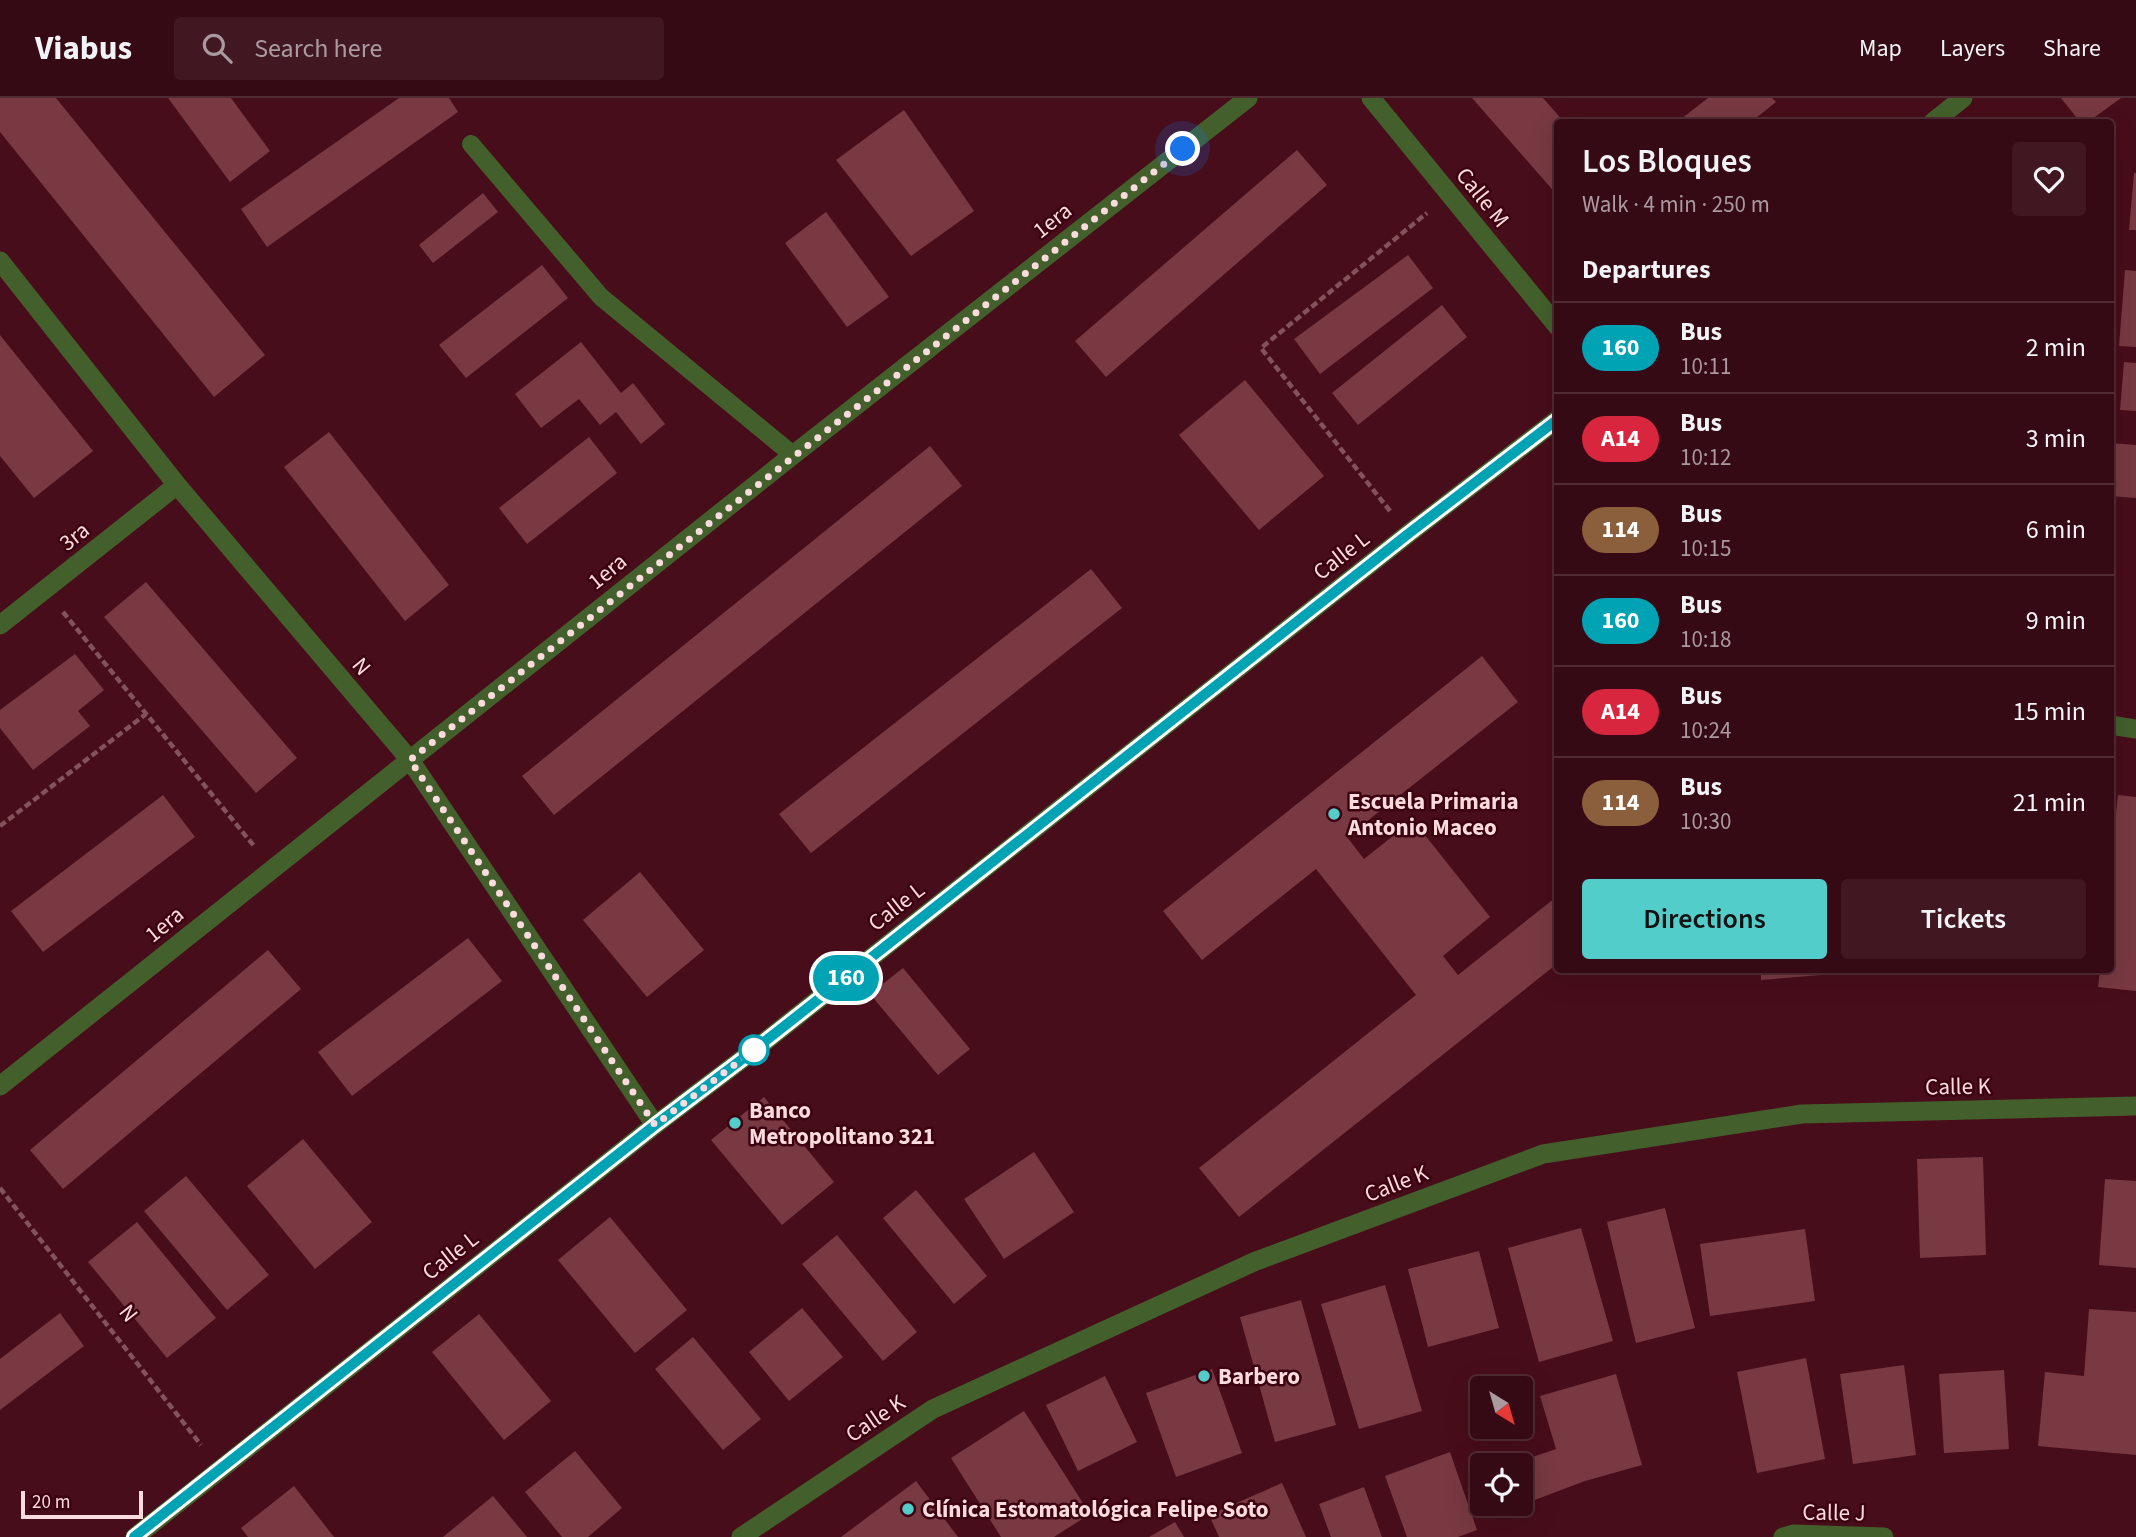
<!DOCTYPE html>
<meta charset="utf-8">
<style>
body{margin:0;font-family:"Source Sans 3",sans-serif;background:#411822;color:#f1f3f6;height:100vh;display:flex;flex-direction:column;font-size:26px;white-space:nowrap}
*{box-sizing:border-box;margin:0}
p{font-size:23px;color:#aa9aa0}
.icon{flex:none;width:38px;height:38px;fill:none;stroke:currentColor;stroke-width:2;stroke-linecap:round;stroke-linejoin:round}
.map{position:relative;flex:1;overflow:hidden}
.panel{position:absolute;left:1554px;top:21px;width:560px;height:854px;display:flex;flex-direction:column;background:#360a14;border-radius:7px;box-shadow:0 7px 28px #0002,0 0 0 2px #502b34}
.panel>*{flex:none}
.badge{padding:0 14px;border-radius:23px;font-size:24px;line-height:46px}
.needle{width:46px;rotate:143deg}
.buttons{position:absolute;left:1470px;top:1278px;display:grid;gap:14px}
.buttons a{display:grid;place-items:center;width:63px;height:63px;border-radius:7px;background:#360a14;box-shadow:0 7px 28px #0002,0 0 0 2px #502b34;font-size:35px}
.scale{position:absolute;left:21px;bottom:18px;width:122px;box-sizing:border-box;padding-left:7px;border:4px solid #fbdbdd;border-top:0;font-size:19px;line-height:24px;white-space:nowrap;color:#fbdbdd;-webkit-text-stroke:5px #3c0210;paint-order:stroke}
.you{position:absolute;width:35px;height:35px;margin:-18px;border:5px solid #fff;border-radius:50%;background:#1a73e8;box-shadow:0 0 0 10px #1a73e833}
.map>.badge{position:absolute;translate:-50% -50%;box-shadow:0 0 0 4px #fff}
h2{padding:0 28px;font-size:26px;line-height:63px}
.round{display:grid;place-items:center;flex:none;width:74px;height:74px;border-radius:7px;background:#411822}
.headline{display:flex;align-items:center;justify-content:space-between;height:119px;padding:0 28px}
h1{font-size:33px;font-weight:600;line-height:52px}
.primary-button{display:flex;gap:14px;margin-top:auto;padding:14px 28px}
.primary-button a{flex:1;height:80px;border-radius:7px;background:#53cdca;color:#111;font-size:28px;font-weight:600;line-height:80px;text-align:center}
.primary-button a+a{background:#411822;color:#f1f3f6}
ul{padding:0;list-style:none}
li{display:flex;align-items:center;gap:21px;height:91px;padding:0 28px;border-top:2px solid #502b34}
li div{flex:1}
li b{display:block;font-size:26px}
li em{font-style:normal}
li .badge{min-width:77px;font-weight:700;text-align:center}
header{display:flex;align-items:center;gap:42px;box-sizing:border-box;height:98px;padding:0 35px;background:#360a14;border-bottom:2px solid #502b34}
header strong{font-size:33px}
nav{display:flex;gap:38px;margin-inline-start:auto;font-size:24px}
.search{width:490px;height:63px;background:#411822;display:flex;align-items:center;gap:18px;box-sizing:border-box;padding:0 24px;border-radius:7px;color:#aa9aa0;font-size:26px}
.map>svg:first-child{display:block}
.building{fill:#783942}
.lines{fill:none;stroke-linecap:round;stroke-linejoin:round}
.path{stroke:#84525b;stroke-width:4.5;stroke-dasharray:7 3.5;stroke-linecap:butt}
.service{stroke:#43602c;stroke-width:18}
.minor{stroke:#43602c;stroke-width:19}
.tertiary{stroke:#43602c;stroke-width:19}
.line-casing{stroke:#fff;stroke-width:16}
.line{stroke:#00a3b4;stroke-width:10}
.walk{stroke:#fbdbdd;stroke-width:7;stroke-dasharray:0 12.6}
.poi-dot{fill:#53cdca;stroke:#3c0210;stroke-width:2.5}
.stop-dot{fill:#fff;stroke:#00a3b4;stroke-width:3.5}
.labels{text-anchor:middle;stroke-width:5;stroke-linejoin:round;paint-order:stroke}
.street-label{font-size:23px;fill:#fbdbdd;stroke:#3c0210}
.poi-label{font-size:23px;font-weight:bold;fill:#fbdbdd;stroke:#3c0210;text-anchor:start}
</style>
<header>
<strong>Viabus</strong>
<div class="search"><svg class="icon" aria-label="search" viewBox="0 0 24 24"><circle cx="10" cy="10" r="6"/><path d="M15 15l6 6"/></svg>Search here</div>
<nav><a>Map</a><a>Layers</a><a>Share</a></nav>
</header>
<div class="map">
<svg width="2136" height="1439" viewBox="0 0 2136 1439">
<rect width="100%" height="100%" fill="#480d1a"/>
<path class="building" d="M0,0H56L265,257L214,299L0,34Z
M168,0H231L270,53L230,84Z
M399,0H449L458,14L267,149L241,111Z
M1472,0H1543L1564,24H1558V98Z
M1708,0H1772L1776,4L1751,24H1677Z
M2061,0H2121L2088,24H2080Z
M904,12L974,113L911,158L836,62Z
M1297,52L1327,87L1106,279L1075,243Z
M2134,75H2136V132H2129Z
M483,95L498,114L433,165L419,147Z
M826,114L889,199L847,229L785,145Z
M1408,157L1433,190L1320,276L1294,241Z
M542,167L568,200L466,280L439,247Z
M2125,172L2136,173V249L2119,248Z
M1442,207L1467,239L1358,327L1332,295Z
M0,237L93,353L34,400L0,358Z
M581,244L621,295L633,285L665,326L641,346L616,314L600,327L579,301L541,330L515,296Z
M2124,264L2136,265V313L2120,312Z
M1245,282L1324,378L1259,432L1179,337Z
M329,334L449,487L405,523L284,369Z
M589,339L617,375L527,446L499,410Z
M2110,345L2136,347V400L2110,398Z
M930,348L962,388L554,717L522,678Z
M1091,471L1122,510L811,755L779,716Z
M146,484L297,660L256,695L104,519Z
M75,556L104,592L78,613L90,628L33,672L0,630V612Z
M1482,558L1518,604L1347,739L1364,761L1413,722L1490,819L1443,858L1458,877L1555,800L1558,804V865L1239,1119L1199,1070L1416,897L1316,771L1202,862L1163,813Z
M163,697L195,739L43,854L11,813Z
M2118,697L2136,699V893L2098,889L2100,872H2110V770Z
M640,774L704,852L647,899L583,822Z
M468,840L502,883L352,998L318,954Z
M268,852L301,891L63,1091L30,1052Z
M903,870L970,951L938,977L870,896Z
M1761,872H1871V873L1761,882Z
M764,999L834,1084L782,1127L711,1042Z
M303,1041L372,1124L315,1171L247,1088Z
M1034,1054L1074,1114L1004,1161L964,1101Z
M1983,1059L1986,1157L1920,1160L1917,1061Z
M186,1078L269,1177L227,1212L144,1113Z
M2105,1081L2136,1083V1170L2099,1167Z
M916,1092L987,1178L954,1206L883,1120Z
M1665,1110L1695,1230L1636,1245L1607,1124Z
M610,1119L687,1212L635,1255L558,1162Z
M137,1124L216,1220L167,1260L88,1164Z
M1581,1130L1613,1243L1539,1264L1508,1150Z
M1805,1131L1815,1203L1710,1218L1700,1146Z
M837,1137L917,1234L883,1263L802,1166Z
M1479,1153L1499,1230L1428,1249L1408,1171Z
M1385,1187L1422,1313L1359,1331L1321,1206Z
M1301,1202L1336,1327L1275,1344L1240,1219Z
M802,1210L843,1259L789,1303L749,1254Z
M2089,1211L2136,1214V1357L2038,1348L2045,1274L2084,1278Z
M60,1215L84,1248L0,1312V1261Z
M479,1216L551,1303L504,1342L432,1254Z
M693,1239L761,1321L723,1352L655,1271Z
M1806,1260L1825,1361L1757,1375L1737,1274Z
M1904,1267L1916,1357L1853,1366L1840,1276Z
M1212,1271L1242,1355L1176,1379L1146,1295Z
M2004,1272L2009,1351L1944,1355L1939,1276Z
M1616,1276L1642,1367L1585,1383L1532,1403L1518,1364L1556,1351L1540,1298Z
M1105,1278L1137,1344L1078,1373L1046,1307Z
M1024,1313L1090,1416L1054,1439H1001L951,1360Z
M575,1353L622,1410L588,1439H562L525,1394Z
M1450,1354L1477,1432L1458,1439H1407L1385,1378Z
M916,1383L958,1439H841Z
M1282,1385L1306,1439H1219L1209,1417Z
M294,1388L334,1439H248L241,1430Z
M1364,1389L1382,1439H1331L1319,1406Z
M493,1398L527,1439H443Z
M1175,1424L1184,1439H1149Z"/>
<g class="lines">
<path class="path" d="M1390,413L1261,250L1427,115
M63,514L254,748
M0,728L146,616
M0,1090L201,1347"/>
<path class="service" d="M471,46L601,199L793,357"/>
<path class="minor" d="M1371,0L1558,229
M0,163L177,387L410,662L655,1027
M0,527L177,387
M2110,627L2136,631
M0,988L793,357L1248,0
M741,1439L933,1311L1256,1163L1543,1056L1802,1016L2136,1008
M1783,1439L1793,1436L1884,1439"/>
<path class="tertiary" d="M1933,24L1963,0
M135,1439L655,1027L749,956L1408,436L1558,321"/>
</g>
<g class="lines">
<g class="line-casing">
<path id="line" d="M134,1439L655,1027L749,956L1408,436L1558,321"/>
</g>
<use href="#line" class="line"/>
<path class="walk" d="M754,952L655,1027L410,662L1183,51"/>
</g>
<g class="poi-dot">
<circle cx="1334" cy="716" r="7"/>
<circle cx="735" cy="1025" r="7"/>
<circle cx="1204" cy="1278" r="7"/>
<circle cx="908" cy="1411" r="7"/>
</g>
<circle class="stop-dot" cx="754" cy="952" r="14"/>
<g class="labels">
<g class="street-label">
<text transform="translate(1483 99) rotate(51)" y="8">Calle M</text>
<text transform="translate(1052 122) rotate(-38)" y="8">1era</text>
<text transform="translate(74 438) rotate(-38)" y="8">3ra</text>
<text transform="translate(1341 457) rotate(-38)" y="8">Calle L</text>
<text transform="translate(607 473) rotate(-39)" y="8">1era</text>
<text transform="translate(362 568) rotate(50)" y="8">N</text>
<text transform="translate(896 808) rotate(-38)" y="8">Calle L</text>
<text transform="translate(164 826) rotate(-39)" y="8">1era</text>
<text transform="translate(1958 988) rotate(-1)" y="8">Calle K</text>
<text transform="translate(1396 1085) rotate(-21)" y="8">Calle K</text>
<text transform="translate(450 1157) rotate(-38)" y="8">Calle L</text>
<text transform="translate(129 1215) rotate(52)" y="8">N</text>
<text transform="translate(875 1320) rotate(-34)" y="8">Calle K</text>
<text transform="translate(1834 1414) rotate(1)" y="8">Calle J</text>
</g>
<g class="poi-label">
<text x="1348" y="711">Escuela Primaria<tspan x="1348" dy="26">Antonio Maceo</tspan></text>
<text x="749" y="1020">Banco<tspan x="749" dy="26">Metropolitano 321</tspan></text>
<text x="1218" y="1286">Barbero</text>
<text x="922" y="1419">Clínica Estomatológica Felipe Soto</text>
</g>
</g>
</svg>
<div class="buttons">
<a><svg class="needle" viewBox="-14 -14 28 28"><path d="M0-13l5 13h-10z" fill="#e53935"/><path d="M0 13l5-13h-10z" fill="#aa9aa0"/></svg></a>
<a><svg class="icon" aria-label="locate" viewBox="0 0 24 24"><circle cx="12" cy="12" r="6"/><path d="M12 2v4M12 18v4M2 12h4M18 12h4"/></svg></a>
</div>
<div class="scale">20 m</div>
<div class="you" style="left:1183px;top:51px"></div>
<b class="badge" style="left:846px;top:880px;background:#00a3b4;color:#fff">160</b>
<section class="panel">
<div class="headline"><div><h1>Los Bloques</h1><p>Walk · 4 min · 250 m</p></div><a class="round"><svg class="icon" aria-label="heart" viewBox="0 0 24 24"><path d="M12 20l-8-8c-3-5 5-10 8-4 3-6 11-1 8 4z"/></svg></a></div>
<h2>Departures</h2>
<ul>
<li><span class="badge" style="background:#00a3b4;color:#fff">160</span><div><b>Bus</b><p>10:11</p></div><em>2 min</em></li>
<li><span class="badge" style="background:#d7263d;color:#fff">A14</span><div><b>Bus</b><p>10:12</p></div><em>3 min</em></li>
<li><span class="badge" style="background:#8b5e3c;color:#fff">114</span><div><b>Bus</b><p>10:15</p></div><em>6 min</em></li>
<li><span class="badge" style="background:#00a3b4;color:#fff">160</span><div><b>Bus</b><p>10:18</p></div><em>9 min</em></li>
<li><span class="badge" style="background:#d7263d;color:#fff">A14</span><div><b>Bus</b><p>10:24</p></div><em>15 min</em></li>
<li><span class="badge" style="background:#8b5e3c;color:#fff">114</span><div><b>Bus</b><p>10:30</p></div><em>21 min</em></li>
</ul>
<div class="primary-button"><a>Directions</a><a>Tickets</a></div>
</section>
</div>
